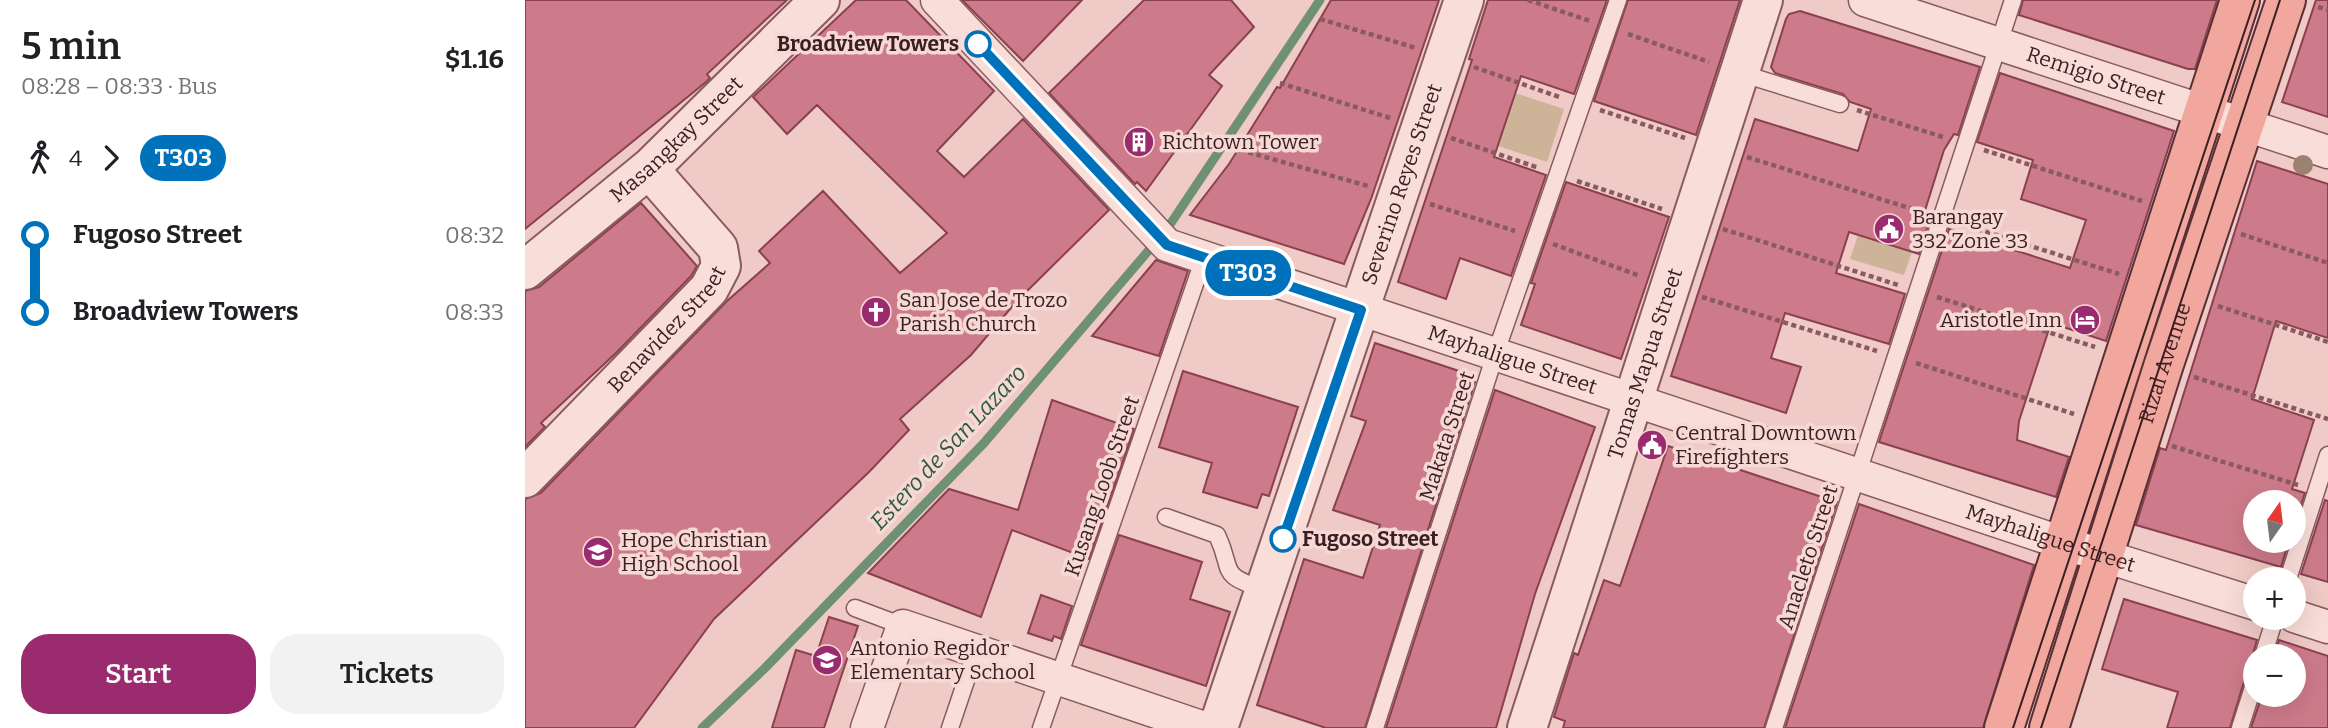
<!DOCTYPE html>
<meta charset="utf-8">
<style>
body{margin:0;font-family:Bitter,serif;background:#f2f2f2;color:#202124;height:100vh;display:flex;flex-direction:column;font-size:26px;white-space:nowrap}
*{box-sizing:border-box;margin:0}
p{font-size:23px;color:#757577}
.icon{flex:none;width:38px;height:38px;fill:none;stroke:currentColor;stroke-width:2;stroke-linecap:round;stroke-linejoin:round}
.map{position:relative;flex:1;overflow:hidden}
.side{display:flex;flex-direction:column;background:#fff;width:525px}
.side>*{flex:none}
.badge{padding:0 14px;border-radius:23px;font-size:24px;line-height:46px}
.needle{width:46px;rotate:14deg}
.fabs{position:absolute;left:1718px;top:490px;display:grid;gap:14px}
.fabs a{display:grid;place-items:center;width:63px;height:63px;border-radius:50%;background:#fff;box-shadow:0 7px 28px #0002;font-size:35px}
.map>.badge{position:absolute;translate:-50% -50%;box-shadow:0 0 0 4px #fff}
.legs{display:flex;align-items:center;gap:10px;height:77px;padding:0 21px;font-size:23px}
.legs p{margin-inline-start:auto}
.head{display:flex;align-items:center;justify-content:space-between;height:119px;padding:0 21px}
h1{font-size:38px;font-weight:600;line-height:52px}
.cta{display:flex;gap:14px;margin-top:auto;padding:14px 21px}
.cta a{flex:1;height:80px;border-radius:28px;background:#9a2b6e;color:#fff;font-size:28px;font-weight:600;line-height:80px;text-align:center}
.cta a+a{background:#f2f2f2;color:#202124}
ul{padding:0 21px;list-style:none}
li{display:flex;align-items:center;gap:24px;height:77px;font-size:26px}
li i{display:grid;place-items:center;width:10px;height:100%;margin:0 9px;background:currentColor}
li i::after{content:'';width:18px;height:18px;margin:-9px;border:5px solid;border-radius:50%;background:#fff}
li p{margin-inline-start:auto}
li:first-child i{background:linear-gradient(#0000 50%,currentColor 0)}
li:last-child i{background:linear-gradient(currentColor 50%,#0000 0)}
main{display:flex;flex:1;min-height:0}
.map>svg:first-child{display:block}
.green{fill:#cdb499}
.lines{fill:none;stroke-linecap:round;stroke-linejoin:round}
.stream{stroke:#6e9173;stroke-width:9}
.building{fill:#cd7b8a;stroke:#8a414f;stroke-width:2}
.service-casing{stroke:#8a5b5e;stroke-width:19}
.minor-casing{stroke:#8a5b5e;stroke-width:35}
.tertiary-casing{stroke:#8a5b5e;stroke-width:42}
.primary-casing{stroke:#582f35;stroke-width:42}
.path{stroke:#8a5b5e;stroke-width:4.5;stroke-dasharray:5 3.5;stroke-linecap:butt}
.service{stroke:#f9ddd9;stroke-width:16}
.minor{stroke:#f9ddd9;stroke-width:32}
.tertiary{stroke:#f9ddd9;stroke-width:38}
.primary{stroke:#f1a69e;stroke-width:38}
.tram{stroke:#3a1f22;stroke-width:2}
.tree{fill:#9b816e}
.line-1-casing{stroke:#fff;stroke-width:16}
.line-1{stroke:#0072bc;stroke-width:10}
.stop-1-dot{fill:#fff;stroke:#0072bc;stroke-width:3.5}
.labels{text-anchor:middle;stroke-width:7;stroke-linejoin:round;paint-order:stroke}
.stop-label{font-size:21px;font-weight:bold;fill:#3a1f22;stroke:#f6d9d5;text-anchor:end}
.street-label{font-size:21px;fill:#3a1f22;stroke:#f6d9d5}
.poi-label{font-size:21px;fill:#3a1f22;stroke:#f6d9d5;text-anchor:start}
.water-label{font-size:23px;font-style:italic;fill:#2e5a3d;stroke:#f6d9d5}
</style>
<main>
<section class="side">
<div class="head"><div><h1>5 min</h1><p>08:28 – 08:33 · Bus</p></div><b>$1.16</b></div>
<div class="legs"><svg class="icon" aria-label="walk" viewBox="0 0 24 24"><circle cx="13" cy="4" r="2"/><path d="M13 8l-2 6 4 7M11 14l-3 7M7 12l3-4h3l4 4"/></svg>4<svg class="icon" aria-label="forward" viewBox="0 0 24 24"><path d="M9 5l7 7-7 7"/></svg><b class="badge" style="background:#0072bc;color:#fff">T303</b></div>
<ul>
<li><i style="color:#0072bc"></i><b>Fugoso Street</b><p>08:32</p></li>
<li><i style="color:#0072bc"></i><b>Broadview Towers</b><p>08:33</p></li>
</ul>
<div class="cta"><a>Start</a><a>Tickets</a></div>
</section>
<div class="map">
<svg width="1803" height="728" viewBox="0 0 1803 728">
<rect width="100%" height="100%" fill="#efcac6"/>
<path class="green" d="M990,93L1039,109L1022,162L973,146Z
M1333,235L1387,252L1379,275L1325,259Z"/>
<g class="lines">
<path class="stream" d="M177,728L239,669L459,443L642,229L795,0"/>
</g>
<path class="building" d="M0,0H262L182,74L185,78L181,82L0,229Z
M331,0H381L469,91L412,151L439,177L498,119L584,210L491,302L446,355L375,419L384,430L344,472L189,619L109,728H0V499L16,493L202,301L245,263L234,251L298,191L375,273L422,233L292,105L262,134L228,97Z
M437,0H557L498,61Z
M619,0H706L729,27L684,75L697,86L621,191L612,182L610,184L524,93Z
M806,0H914L846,199L819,264L665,215L704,164L752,87L755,88Z
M963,0H1082L1049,94L996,76L969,157L1021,175L986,276L935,258L921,299L873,282L947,60L944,59Z
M1103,0H1215L1171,135L1069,101Z
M1498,0H1692L1670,69H1663L1494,15Z
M1791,0H1803V117L1757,102Z
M1275,11L1455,67L1433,135L1429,134L1419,150L1397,220L1404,222L1394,254L1324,232L1311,273L1380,294L1364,344L1260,313L1246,358L1276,367L1261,413L1146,376L1230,119L1333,151L1346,109L1325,102L1318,94L1250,73L1246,67L1261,19L1264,14Z
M1475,73L1649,131L1581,341L1526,323L1505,387L1494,421L1492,440L1544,457L1531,497L1354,442L1424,229L1545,268L1561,220L1496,199L1508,160L1452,142Z
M1732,161L1803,184V338L1751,321L1727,399L1789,420L1767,489L1780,493L1769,525V502H1731V541H1764L1756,567L1611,525L1635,448L1641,450Z
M1041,182L1144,217L1096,359L996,325L1010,284L1006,283Z
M116,203L172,266L166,276L92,352L16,423L20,427L0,447V291L14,287Z
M631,260L663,271L634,356L567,336Z
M850,343L943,374L942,379L950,382L840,728H801L732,705L779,559L838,578L855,525L808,510L841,421L826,416Z
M658,371L773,407L744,496L737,494L732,508L678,492L687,463L634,447Z
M970,390L1070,427L1010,594L971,728H861Z
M527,400L609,429L564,559L487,530L456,617L343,573L424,489L493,510Z
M1143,446L1312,502L1239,728H1038L1040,721L1029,717L1049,653L1053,655L1079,580L1095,586Z
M1800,500L1803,501V582L1776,574Z
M1334,504L1509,565L1458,728H1260Z
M594,535L677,562L665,599L705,612L681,686L556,645Z
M516,595L547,606L536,639L529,636L527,641L503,633Z
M1599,599L1732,640L1728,654L1731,668L1721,675L1705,728H1642L1653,692L1577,669Z
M304,617L333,626L299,728H247L271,650L291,656Z
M1754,640L1803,656V728H1726L1737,695H1769V656H1749Z"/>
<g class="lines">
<g class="service-casing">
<path id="service" d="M1215,73L1315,104
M641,517L692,535C710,573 691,573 739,590
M1763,579L1803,455
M330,608L378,626
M1738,656L1750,618
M425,728L451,651
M516,728L679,258
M850,728L970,355L1093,0
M1249,728L1488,0
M1715,728L1731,678"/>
</g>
<g class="minor-casing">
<g id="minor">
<path id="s1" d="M412,0L642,245L1538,543L1731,604"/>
<path id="s2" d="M1340,0L1803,152"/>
<path d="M1769,616L1803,627"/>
<path d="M342,728L378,626L679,728"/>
</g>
</g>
<g class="tertiary-casing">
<g id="tertiary">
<path id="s3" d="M0,270L126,167L295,0"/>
<path id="s4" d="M0,478L184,289L196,266L193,248L124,169"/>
<path id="s5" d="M693,728L939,0"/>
<path id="s6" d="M1002,728L1238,0"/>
</g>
</g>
<g class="primary-casing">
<g id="primary">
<path d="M1479,728L1715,0"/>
<path id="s7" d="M1524,728L1638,367L1761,0"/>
</g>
</g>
<path class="path" d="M1003,0L1065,21
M1793,7L1803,10
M795,19L891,48
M1103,34L1184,62
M949,67L1037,98
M755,83L865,118
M1075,110L1160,138
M1332,110L1421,138
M926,138L1014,168
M715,150L843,186
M1459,150L1617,201
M1222,157L1397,212
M1052,181L1137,209
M905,204L990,231
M1436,224L1594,274
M1198,229L1373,285
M1716,234L1803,263
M1028,244L1115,276
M1177,297L1352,351
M1412,297L1570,347
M1693,306L1803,342
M1391,363L1549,414
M1669,377L1803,419
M1647,446L1773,485"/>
<use href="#service" class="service"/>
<use href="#minor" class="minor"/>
<use href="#tertiary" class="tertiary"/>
<use href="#primary" class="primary"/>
<path class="tram" d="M1488,728L1730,0
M1516,728L1755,0"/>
</g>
<circle class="tree" cx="1778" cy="165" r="10"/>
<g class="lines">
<g class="line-1-casing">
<path id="line-1" d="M453,44L642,245L836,310L758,539"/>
</g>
<use href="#line-1" class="line-1"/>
</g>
<defs>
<g id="building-disc" transform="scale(1.575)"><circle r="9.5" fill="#9a2b6e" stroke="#f6d9d5"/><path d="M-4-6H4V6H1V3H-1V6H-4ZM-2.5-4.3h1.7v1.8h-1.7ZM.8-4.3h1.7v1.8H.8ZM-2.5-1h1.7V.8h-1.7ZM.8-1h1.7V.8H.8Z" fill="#fff"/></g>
<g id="civic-disc" transform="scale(1.575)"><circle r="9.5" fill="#9a2b6e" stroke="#f6d9d5"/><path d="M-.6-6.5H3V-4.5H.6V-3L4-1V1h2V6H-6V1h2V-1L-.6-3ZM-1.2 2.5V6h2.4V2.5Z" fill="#fff"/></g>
<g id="church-disc" transform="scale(1.575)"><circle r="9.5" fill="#9a2b6e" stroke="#f6d9d5"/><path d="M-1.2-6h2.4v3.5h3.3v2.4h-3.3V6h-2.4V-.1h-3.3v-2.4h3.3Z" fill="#fff"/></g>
<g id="hotel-disc" transform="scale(1.575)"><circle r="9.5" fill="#9a2b6e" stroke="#f6d9d5"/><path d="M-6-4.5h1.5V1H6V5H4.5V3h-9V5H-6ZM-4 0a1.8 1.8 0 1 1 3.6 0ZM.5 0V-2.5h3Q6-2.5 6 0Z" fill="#fff"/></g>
<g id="school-disc" transform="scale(1.575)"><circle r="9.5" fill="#9a2b6e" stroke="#f6d9d5"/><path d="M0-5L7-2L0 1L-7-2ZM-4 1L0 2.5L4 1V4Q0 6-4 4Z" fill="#fff"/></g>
</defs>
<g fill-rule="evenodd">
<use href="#building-disc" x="614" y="142"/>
<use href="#civic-disc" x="1364" y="229"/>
<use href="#church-disc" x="351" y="312"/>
<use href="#hotel-disc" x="1560" y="320"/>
<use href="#civic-disc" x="1127" y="445"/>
<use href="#school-disc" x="73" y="552"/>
<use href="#school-disc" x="302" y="660"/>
</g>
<g class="stop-1-dot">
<circle cx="453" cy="44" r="12"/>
<circle cx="758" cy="539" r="12"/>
</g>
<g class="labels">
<g class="stop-label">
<text x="434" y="51">Broadview Towers</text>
<text x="777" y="546" text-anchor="start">Fugoso Street</text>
</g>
<g class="street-label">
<text dy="7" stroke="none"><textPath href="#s2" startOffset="243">Remigio Street</textPath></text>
<text dy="7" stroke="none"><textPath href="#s3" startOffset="200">Masangkay Street</textPath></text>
<text dy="7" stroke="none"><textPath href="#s5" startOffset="574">Severino Reyes Street</textPath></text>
<text dy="7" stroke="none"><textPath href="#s4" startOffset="206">Benavidez Street</textPath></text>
<text dy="7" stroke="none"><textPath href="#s1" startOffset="700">Mayhaligue Street</textPath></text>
<text dy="7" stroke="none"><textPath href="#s7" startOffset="383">Rizal Avenue</textPath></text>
<text dy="7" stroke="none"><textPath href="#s6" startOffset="383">Tomas Mapua Street</textPath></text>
<text transform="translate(922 436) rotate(-72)" y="7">Makata Street</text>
<text transform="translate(577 486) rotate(-71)" y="7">Kusang Loob Street</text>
<text dy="7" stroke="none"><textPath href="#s1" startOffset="1267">Mayhaligue Street</textPath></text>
<text transform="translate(1283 557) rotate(-72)" y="7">Anacleto Street</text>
</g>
<g class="poi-label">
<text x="637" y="149">Richtown Tower</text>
<text x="1387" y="224">Barangay<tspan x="1387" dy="24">332 Zone 33</tspan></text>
<text x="374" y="307">San Jose de Trozo<tspan x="374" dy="24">Parish Church</tspan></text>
<text x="1537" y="327" text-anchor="end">Aristotle Inn</text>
<text x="1150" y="440">Central Downtown<tspan x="1150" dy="24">Firefighters</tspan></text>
<text x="96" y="547">Hope Christian<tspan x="96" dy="24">High School</tspan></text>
<text x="325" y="655">Antonio Regidor<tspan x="325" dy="24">Elementary School</tspan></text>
</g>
<g class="water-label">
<text transform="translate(423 447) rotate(-47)" y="8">Estero de San Lazaro</text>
</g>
</g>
</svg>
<div class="fabs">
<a><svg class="needle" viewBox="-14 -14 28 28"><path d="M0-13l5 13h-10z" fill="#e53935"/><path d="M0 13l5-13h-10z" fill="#757577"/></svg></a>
<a>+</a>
<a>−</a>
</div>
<b class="badge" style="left:723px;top:273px;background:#0072bc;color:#fff">T303</b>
</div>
</main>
